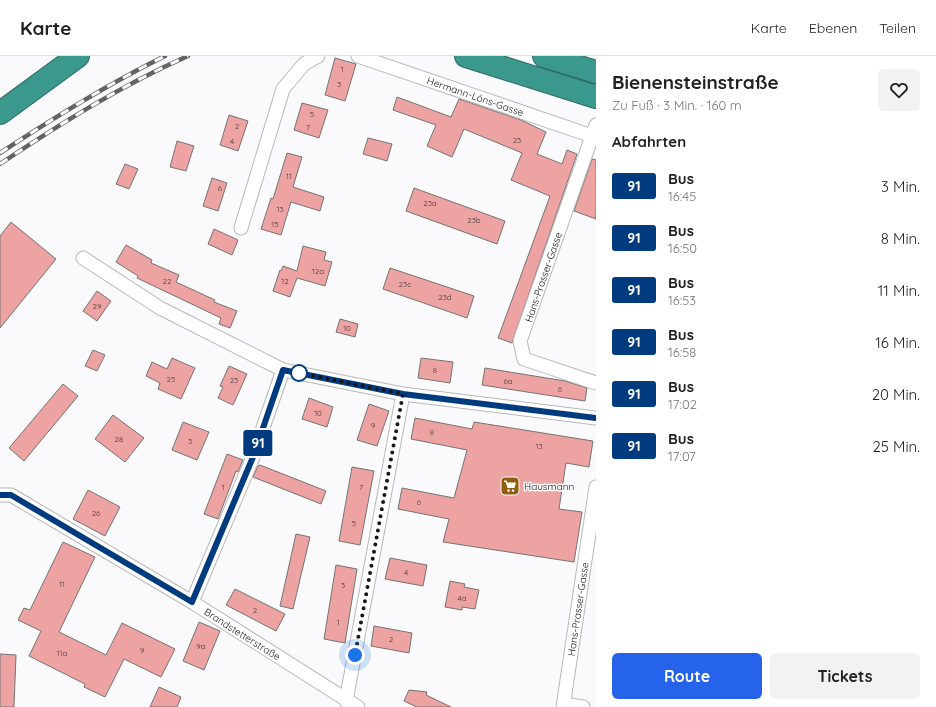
<!DOCTYPE html>
<html lang="de">
<meta charset="utf-8">
<style>
body{margin:0;font-family:Quicksand,sans-serif;background:#f2f2f2;color:#222;height:100vh;display:flex;flex-direction:column;font-size:15px;white-space:nowrap}
*{box-sizing:border-box;margin:0}
p{font-size:13px;color:#767676}
.icon{flex:none;width:22px;height:22px;fill:none;stroke:currentColor;stroke-width:2;stroke-linecap:round;stroke-linejoin:round}
.map{position:relative;flex:1;overflow:hidden}
.drawer{display:flex;flex-direction:column;background:#fff;width:340px}
.drawer>*{flex:none}
.badge{padding:0 8px;border-radius:3px;font-size:14px;line-height:26px}
.you{position:absolute;width:20px;height:20px;margin:-10px;border:3px solid #fff;border-radius:50%;background:#1a73e8;box-shadow:0 0 0 6px #1a73e833}
.map>.badge{position:absolute;translate:-50% -50%;box-shadow:0 0 0 2px #fff}
h2{padding:0 16px;font-size:15px;line-height:36px}
.round{display:grid;place-items:center;flex:none;width:42px;height:42px;border-radius:6px;background:#f2f2f2}
.head{display:flex;align-items:center;justify-content:space-between;height:68px;padding:0 16px}
h1{font-size:19px;font-weight:800;line-height:30px}
.cta{display:flex;gap:8px;margin-top:auto;padding:8px 16px}
.cta a{flex:1;height:46px;border-radius:6px;background:#2563eb;color:#fff;font-size:16px;font-weight:800;line-height:46px;text-align:center}
.cta a+a{background:#f2f2f2;color:#222}
ul{padding:0;list-style:none}
li{display:flex;align-items:center;gap:12px;height:52px;padding:0 16px}
li div{flex:1}
li b{display:block;font-size:15px}
li em{font-style:normal}
li .badge{min-width:44px;font-weight:700;text-align:center}
header{display:flex;align-items:center;gap:24px;box-sizing:border-box;height:56px;padding:0 20px;background:#fff;border-bottom:1px solid #e0e0e0}
header strong{font-size:19px}
nav{display:flex;gap:22px;margin-inline-start:auto;font-size:14px}
main{display:flex;flex:1;min-height:0}
.map>svg:first-child{display:block}
.building{fill:#eca3a2;stroke:#767373}
.lines{fill:none;stroke-linecap:round;stroke-linejoin:round}
.street-casing{stroke:#b8b8ba;stroke-width:15}
.highway-casing{stroke:#2e6b63;stroke-width:24}
.street{stroke:#fff;stroke-width:13}
.highway{stroke:#3a988c;stroke-width:22}
.rail-casing{stroke:#636364;stroke-width:4.5}
.rail{stroke:#fafafc;stroke-width:3;stroke-dasharray:9;stroke-linecap:butt}
.line-casing{stroke:#fff;stroke-width:9}
.line{stroke:#003b80;stroke-width:6}
.walk{stroke:#171718;stroke-width:4;stroke-dasharray:0 7.2}
.stop-dot{fill:#fff;stroke:#003b80;stroke-width:2}
.labels{text-anchor:middle;stroke-width:3;stroke-linejoin:round;paint-order:stroke}
.number-label{font-size:8px;fill:#4c3a3a}
.street-label{font-size:10px;fill:#171718;stroke:#fafafc}
.poi-label{font-size:10px;fill:#171718;stroke:#fafafc;text-anchor:start}
</style>
<header>
<strong>Karte</strong>
<nav><a>Karte</a><a>Ebenen</a><a>Teilen</a></nav>
</header>
<main>
<div class="map">
<svg width="596" height="651" viewBox="0 0 596 651">
<rect width="100%" height="100%" fill="#fafafc"/>
<path class="building" d="M335,2L356,8L345,45L325,39Z
M397,41L451,61L459,43L521,64L546,76L537,98L562,108L567,94L577,98L512,287L498,282L550,140L511,124L522,97L464,73L452,101L427,90L436,69L393,54Z
M302,47L328,54L319,82L294,74Z
M229,59L248,65L238,95L220,89Z
M368,82L392,88L387,105L363,98Z
M177,85L194,90L186,115L170,111Z
M287,97L302,101L293,131L324,141L320,155L291,146L281,179L261,173L271,142L273,143Z
M592,103L596,104V163L574,155Z
M125,108L138,113L129,133L116,128Z
M212,122L227,127L218,155L203,150Z
M414,132L505,165L497,188L406,155Z
M11,166L56,203L0,272V180Z
M214,173L238,184L232,199L208,188Z
M126,189L152,204L151,207L179,219L176,226L215,244L214,246L237,255L230,272L219,268L221,262L137,222L138,220L116,206Z
M303,190L326,196L324,204L332,206L325,230L297,222L290,241L273,235L280,214L281,215L283,210L297,215Z
M390,212L474,240L467,262L383,233Z
M97,235L111,245L97,265L83,255Z
M340,263L358,268L355,281L336,276Z
M93,294L105,299L97,315L85,310Z
M172,302L195,312L181,343L158,333L160,327L146,320L152,306L167,313Z
M421,302L453,306L450,327L418,322Z
M229,310L247,318L233,349L218,342L223,331L220,330Z
M485,312L565,325L587,332L585,345L482,329Z
M63,328L78,340L24,405L9,392Z
M309,342L333,351L327,371L302,363Z
M369,348L389,355L377,390L357,384Z
M113,359L144,382L125,406L95,383Z
M415,362L472,373L474,366L593,385L589,411L566,407L559,453L582,456L574,506L443,486L449,463L398,453L402,432L454,442L467,394L411,383Z
M183,366L209,376L197,404L172,394Z
M227,398L243,404L238,416L236,415L218,463L204,458Z
M260,409L326,435L321,448L253,421L258,410Z
M352,411L374,415L360,489L339,485Z
M88,434L120,451L105,480L73,463Z
M296,478L310,481L293,553L280,550Z
M63,486L95,501L59,576L106,599L122,567L175,593L161,621L124,603L105,641L84,631L85,628L29,600L41,575L18,564L24,552L30,554Z
M390,502L427,509L423,530L385,523Z
M336,509L357,513L345,587L324,583Z
M450,525L465,528L464,531L479,534L475,553L462,551V554L445,551Z
M235,533L285,558L276,575L226,549Z
M199,566L220,575L204,614L183,605Z
M374,570L412,577L409,597L371,590Z
M0,598L16,599L14,651H0Z
M159,631L181,641L177,651H150Z
M409,634L427,636L426,639L451,651H417L404,645Z"/>
<g class="lines">
<g class="street-casing">
<g id="street">
<path id="s1" d="M358,0L592,80"/>
<path d="M596,69L520,285L524,303L596,327"/>
<path d="M241,172L283,33L304,8L318,0"/>
<path d="M83,202L160,252L283,314L403,338L596,362"/>
<path id="s2" d="M0,439H11L192,546L358,651"/>
<path d="M192,546L253,401L283,314"/>
<path d="M346,645L403,338"/>
<path d="M564,648L583,651"/>
<path id="s3" d="M563,651L596,431"/>
</g>
</g>
<g class="highway-casing">
<path id="highway" d="M466,0L596,41
M544,0L596,16
M0,57L78,0"/>
</g>
<use href="#street" class="street"/>
<use href="#highway" class="highway"/>
<g class="rail-casing">
<path id="rail" d="M0,97C54,62 108,28 165,0
M0,108C60,68 122,29 188,0"/>
</g>
<use href="#rail" class="rail"/>
</g>
<g class="lines">
<g class="line-casing">
<path id="line" d="M0,439H11L192,546L253,401L283,314L403,338L596,362"/>
</g>
<use href="#line" class="line"/>
<path class="walk" d="M299,317L403,338L355,599"/>
</g>
<defs>
<g id="supermarket-square" transform="scale(1)"><rect x="-9" y="-9" width="18" height="18" rx="4" fill="#915e0f" stroke="#fafafc"/><path d="M-6-5.5h2.5l.6 2H6L4.5 2H-2.5L-4.4-4H-6ZM-1.5 3.2a1.3 1.3 0 1 0 .1 0ZM3 3.2a1.3 1.3 0 1 0 .1 0Z" fill="#fff"/></g>
</defs>
<g fill-rule="evenodd">
<use href="#supermarket-square" x="510" y="430"/>
</g>
<circle class="stop-dot" cx="299" cy="317" r="8"/>
<g class="labels">
<g class="number-label">
<text x="342" y="16">1</text>
<text x="339" y="31">3</text>
<text x="312" y="61">5</text>
<text x="237" y="73">2</text>
<text x="308" y="74">7</text>
<text x="517" y="87">23</text>
<text x="232" y="88">4</text>
<text x="289" y="123">11</text>
<text x="220" y="135">6</text>
<text x="430" y="150">23a</text>
<text x="280" y="156">13</text>
<text x="474" y="167">23b</text>
<text x="275" y="171">15</text>
<text x="318" y="218">12a</text>
<text x="167" y="228">22</text>
<text x="285" y="228">12</text>
<text x="405" y="231">23c</text>
<text x="445" y="244">23d</text>
<text x="97" y="253">29</text>
<text x="347" y="275">10</text>
<text x="435" y="317">8</text>
<text x="171" y="326">25</text>
<text x="234" y="327">23</text>
<text x="508" y="328">6a</text>
<text x="560" y="336">6</text>
<text x="318" y="360">10</text>
<text x="373" y="372">9</text>
<text x="432" y="379">8</text>
<text x="119" y="386">28</text>
<text x="190" y="388">3</text>
<text x="539" y="393">13</text>
<text x="223" y="434">1</text>
<text x="361" y="434">7</text>
<text x="419" y="449">6</text>
<text x="96" y="460">26</text>
<text x="354" y="470">5</text>
<text x="406" y="519">4</text>
<text x="62" y="531">11</text>
<text x="343" y="532">3</text>
<text x="462" y="545">4a</text>
<text x="255" y="557">2</text>
<text x="338" y="569">1</text>
<text x="391" y="586">2</text>
<text x="201" y="593">9a</text>
<text x="142" y="597">9</text>
<text x="62" y="600">11a</text>
</g>
<g class="street-label">
<text dy="4" stroke="none"><textPath href="#s1" startOffset="124">Hermann-Löns-Gasse</textPath></text>
<text transform="translate(543 221) rotate(-71)" y="4">Hans-Prasser-Gasse</text>
<text dy="4" stroke="none"><textPath href="#s3" startOffset="99">Hans-Prasser-Gasse</textPath></text>
<text dy="4" stroke="none"><textPath href="#s2" startOffset="281">Brandstetterstraße</textPath></text>
</g>
<g class="poi-label">
<text x="524" y="434">Hausmann</text>
</g>
</g>
</svg>
<div class="you" style="left:355px;top:599px"></div>
<b class="badge" style="left:258px;top:387px;background:#003b80;color:#fff">91</b>
</div>
<section class="drawer">
<div class="head"><div><h1>Bienensteinstraße</h1><p>Zu Fuß · 3 Min. · 160 m</p></div><a class="round"><svg class="icon" aria-label="heart" viewBox="0 0 24 24"><path d="M12 20l-8-8c-3-5 5-10 8-4 3-6 11-1 8 4z"/></svg></a></div>
<h2>Abfahrten</h2>
<ul>
<li><span class="badge" style="background:#003b80;color:#fff">91</span><div><b>Bus</b><p>16:45</p></div><em>3 Min.</em></li>
<li><span class="badge" style="background:#003b80;color:#fff">91</span><div><b>Bus</b><p>16:50</p></div><em>8 Min.</em></li>
<li><span class="badge" style="background:#003b80;color:#fff">91</span><div><b>Bus</b><p>16:53</p></div><em>11 Min.</em></li>
<li><span class="badge" style="background:#003b80;color:#fff">91</span><div><b>Bus</b><p>16:58</p></div><em>16 Min.</em></li>
<li><span class="badge" style="background:#003b80;color:#fff">91</span><div><b>Bus</b><p>17:02</p></div><em>20 Min.</em></li>
<li><span class="badge" style="background:#003b80;color:#fff">91</span><div><b>Bus</b><p>17:07</p></div><em>25 Min.</em></li>
</ul>
<div class="cta"><a>Route</a><a>Tickets</a></div>
</section>
</main>
